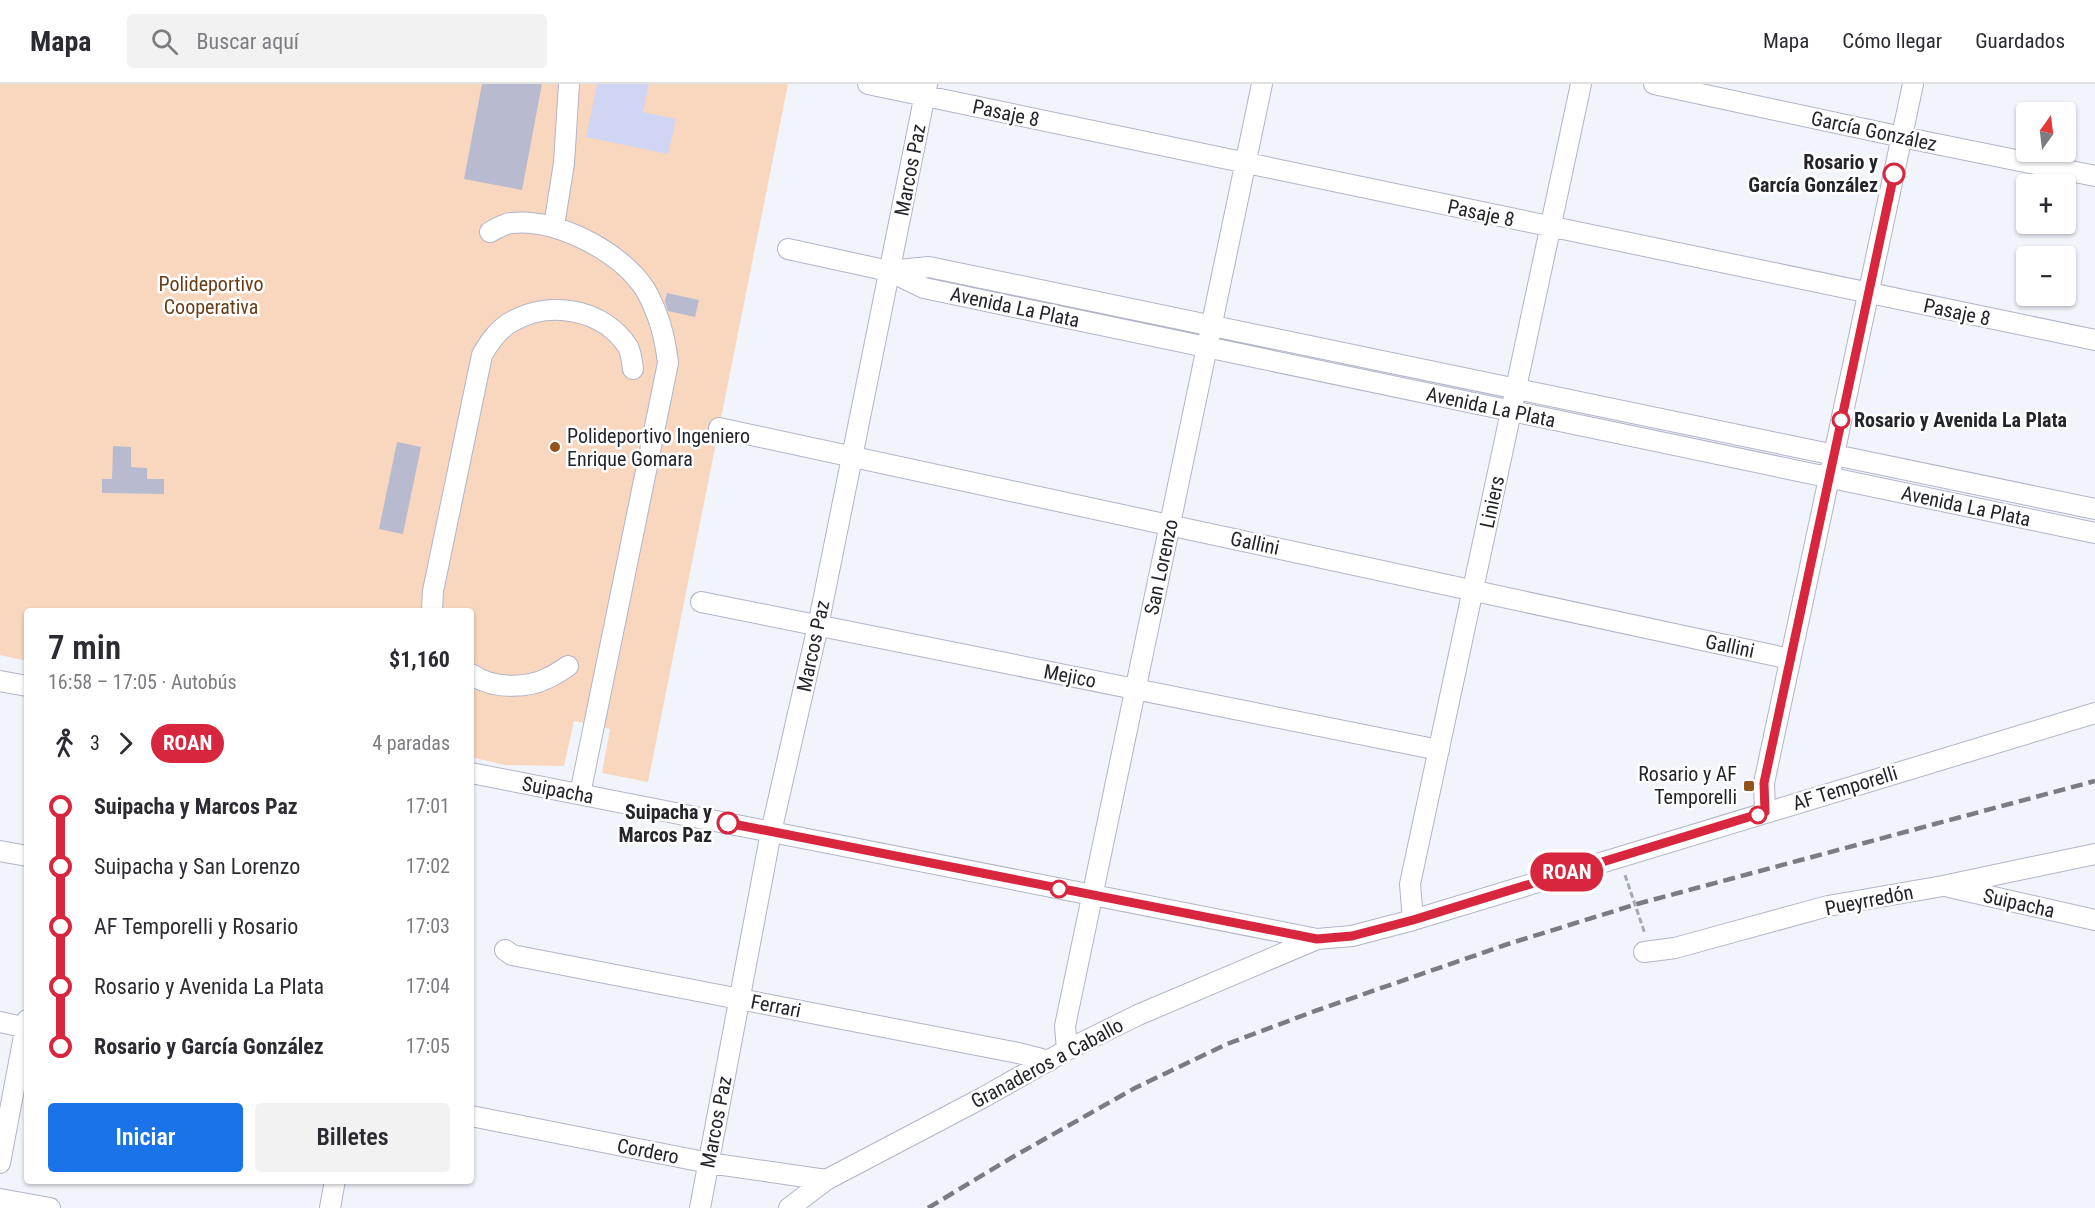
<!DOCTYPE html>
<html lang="es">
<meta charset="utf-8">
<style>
body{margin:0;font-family:"Roboto Condensed",sans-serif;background:#f2f2f3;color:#2b2b33;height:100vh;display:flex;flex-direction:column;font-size:22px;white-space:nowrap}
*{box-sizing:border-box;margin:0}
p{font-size:20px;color:#7c7c81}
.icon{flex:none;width:33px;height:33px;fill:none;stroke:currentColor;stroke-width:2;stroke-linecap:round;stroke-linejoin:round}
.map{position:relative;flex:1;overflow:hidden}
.details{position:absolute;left:24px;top:524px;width:450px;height:576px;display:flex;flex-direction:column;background:#fff;border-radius:6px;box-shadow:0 2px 4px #0004}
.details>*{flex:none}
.badge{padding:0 12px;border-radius:20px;font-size:21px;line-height:39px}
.needle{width:39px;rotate:14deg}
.fabs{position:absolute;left:2016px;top:18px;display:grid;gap:12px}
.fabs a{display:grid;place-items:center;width:60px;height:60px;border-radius:6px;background:#fff;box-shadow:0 2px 4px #0004;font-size:30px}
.map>.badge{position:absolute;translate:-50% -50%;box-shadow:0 0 0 3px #fff}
.legs{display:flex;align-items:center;gap:9px;height:66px;padding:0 24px;font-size:20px}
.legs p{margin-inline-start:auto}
.summary{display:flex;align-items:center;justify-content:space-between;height:102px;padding:0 24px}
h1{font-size:33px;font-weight:600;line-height:45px}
.cta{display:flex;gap:12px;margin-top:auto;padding:12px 24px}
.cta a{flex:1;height:69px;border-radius:6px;background:#1a73e8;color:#fff;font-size:24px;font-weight:600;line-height:69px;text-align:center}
.cta a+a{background:#f2f2f3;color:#2b2b33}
ul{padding:0 24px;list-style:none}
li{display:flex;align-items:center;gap:21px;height:60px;font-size:22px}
li i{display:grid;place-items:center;width:9px;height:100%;margin:0 8px;background:currentColor}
li i::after{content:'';width:15px;height:15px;margin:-8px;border:4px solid;border-radius:50%;background:#fff}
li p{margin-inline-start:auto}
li:first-child i{background:linear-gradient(#0000 50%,currentColor 0)}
li:last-child i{background:linear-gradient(currentColor 50%,#0000 0)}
header{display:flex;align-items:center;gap:36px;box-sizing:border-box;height:84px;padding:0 30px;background:#fff;border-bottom:2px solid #e1e1e2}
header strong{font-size:28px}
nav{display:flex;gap:33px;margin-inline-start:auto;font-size:21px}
.search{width:420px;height:54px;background:#f2f2f3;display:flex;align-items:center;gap:15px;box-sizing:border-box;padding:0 21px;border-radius:6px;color:#7c7c81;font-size:22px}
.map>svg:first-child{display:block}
.green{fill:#f9d7bf}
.water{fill:#d0d5f3}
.building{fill:#b8bbd0}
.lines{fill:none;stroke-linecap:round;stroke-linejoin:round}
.minor-casing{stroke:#b1b4c8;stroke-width:22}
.path{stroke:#a7a9b1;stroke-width:3;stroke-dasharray:6 3;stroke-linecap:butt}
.minor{stroke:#fff;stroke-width:20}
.rail{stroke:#7a7c84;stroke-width:4.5;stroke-dasharray:12 6;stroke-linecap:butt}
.line-1-casing{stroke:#fff;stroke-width:14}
.line-1{stroke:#d7263d;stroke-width:9}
.stop-1-dot{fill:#fff;stroke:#d7263d;stroke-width:3}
.poi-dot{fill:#93531b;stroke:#fff;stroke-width:2}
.labels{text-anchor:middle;stroke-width:5;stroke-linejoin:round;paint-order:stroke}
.street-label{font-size:20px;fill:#23242c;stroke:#fff}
.stop-label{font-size:20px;font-weight:bold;fill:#23242c;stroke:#fff;text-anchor:end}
.park-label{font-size:20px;fill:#6a3d17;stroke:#fff}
.poi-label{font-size:20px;fill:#23242c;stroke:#fff;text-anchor:start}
</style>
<header>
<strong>Mapa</strong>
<div class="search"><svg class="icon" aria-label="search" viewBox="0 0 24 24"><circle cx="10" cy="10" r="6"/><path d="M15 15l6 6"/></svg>Buscar aquí</div>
<nav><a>Mapa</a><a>Cómo llegar</a><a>Guardados</a></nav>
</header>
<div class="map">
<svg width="2095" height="1124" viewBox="0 0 2095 1124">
<rect width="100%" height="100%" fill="#f2f4fc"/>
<path class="green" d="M0,0H788L648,698L602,689L610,645L574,637L564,682L505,681L471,673V526H27V577L0,571Z"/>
<path class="water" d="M597,0H649L643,28L676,35L668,70L586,53Z"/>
<path class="building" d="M482,0H542L522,106L464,95Z
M667,209L699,216L695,233L668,227L665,217Z
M397,358L421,363L403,450L379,445Z
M113,362L131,363V383L147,384V395H164V410L102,409V395H112Z"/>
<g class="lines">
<g class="minor-casing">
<path id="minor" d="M868,0L2095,256
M1654,0L1902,53L2095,92
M554,142L564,79L569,0
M490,148C496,145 503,140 511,139C556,134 620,167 645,205C659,229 665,252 668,279L580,710
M788,165L889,187L924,204L2095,449
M889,187L929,183L2095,425
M719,344L1790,575
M701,518L1439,666
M432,526L433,507L482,271C490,257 499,244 513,237C550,216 604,225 628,263C631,268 632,278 633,285
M471,590C492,605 526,605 548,594C555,591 562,586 568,582
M0,597L27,602
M471,689L1317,855L1352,852L1413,836L2095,629
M1765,728L1764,699L1913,0
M0,767L27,772
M1949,803L2095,836
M1413,836L1410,800L1581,0
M505,866L512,871L1018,969L1049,977
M1644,868L1675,864L1828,822L1943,802L2095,770
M0,938L27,944
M1067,966L1065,942L1262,0
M471,1032L709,1079L826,1096
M0,1079L27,936
M0,1115L50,1124
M330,1124L335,1096
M700,1124L771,748L818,542L927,0
M789,1124L826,1096L984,1013L1067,966L1138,931L1317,855"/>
</g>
<path class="path" d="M1625,791L1645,850"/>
<use href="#minor" class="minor"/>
<path class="rail" d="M928,1124L1011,1074L1135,1004L1227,960L1315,927L1508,860L1637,820L2095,697"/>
</g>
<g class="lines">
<g class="line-1-casing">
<path id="line-1" d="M728,739L1317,855L1352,852L1413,836L1765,728L1764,699L1894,90"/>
</g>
<use href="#line-1" class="line-1"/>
</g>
<g class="stop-1-dot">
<circle cx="1894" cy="90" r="10"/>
<circle cx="1841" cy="336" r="8"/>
<circle cx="1758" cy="731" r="8"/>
<circle cx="728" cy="739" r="10"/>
<circle cx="1059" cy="805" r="8"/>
</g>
<g class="poi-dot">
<circle cx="555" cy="363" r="6"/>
<rect x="1743" y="696" width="12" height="12" rx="3"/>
</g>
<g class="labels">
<g class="street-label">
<text transform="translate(1006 29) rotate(12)" y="7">Pasaje 8</text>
<text transform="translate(1874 47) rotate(12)" y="7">García González</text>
<text transform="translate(910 86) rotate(-79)" y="7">Marcos Paz</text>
<text transform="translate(1481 129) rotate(12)" y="7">Pasaje 8</text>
<text transform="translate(1015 223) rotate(12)" y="7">Avenida La Plata</text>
<text transform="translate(1957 228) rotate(12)" y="7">Pasaje 8</text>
<text transform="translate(1491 323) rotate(12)" y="7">Avenida La Plata</text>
<text transform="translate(1492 418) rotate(-78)" y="7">Liniers</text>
<text transform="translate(1966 422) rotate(12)" y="7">Avenida La Plata</text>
<text transform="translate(1255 459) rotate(12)" y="7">Gallini</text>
<text transform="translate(1161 483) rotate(-78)" y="7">San Lorenzo</text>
<text transform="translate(813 562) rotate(-78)" y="7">Marcos Paz</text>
<text transform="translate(1730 562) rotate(12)" y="7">Gallini</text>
<text transform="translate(1070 592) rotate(11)" y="7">Mejico</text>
<text transform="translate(1845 704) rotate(-17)" y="7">AF Temporelli</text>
<text transform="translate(558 706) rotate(11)" y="7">Suipacha</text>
<text transform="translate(1869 816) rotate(-11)" y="7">Pueyrredón</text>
<text transform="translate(2019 819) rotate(13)" y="7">Suipacha</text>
<text transform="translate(776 922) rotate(11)" y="7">Ferrari</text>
<text transform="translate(1047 979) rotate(-28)" y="7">Granaderos a Caballo</text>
<text transform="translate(716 1038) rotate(-79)" y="7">Marcos Paz</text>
<text transform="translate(648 1067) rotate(11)" y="7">Cordero</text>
</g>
<g class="stop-label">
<text x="1878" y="85">Rosario y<tspan x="1878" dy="23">García González</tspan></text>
<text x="1854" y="343" text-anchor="start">Rosario y Avenida La Plata</text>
<text x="712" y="735">Suipacha y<tspan x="712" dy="23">Marcos Paz</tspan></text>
</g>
<g class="park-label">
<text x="211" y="207">Polideportivo<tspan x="211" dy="23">Cooperativa</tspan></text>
</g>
<g class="poi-label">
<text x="567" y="359">Polideportivo Ingeniero<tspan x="567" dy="23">Enrique Gomara</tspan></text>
<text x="1737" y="697" text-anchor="end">Rosario y AF<tspan x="1737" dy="23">Temporelli</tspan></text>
</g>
</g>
</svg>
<div class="fabs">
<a><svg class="needle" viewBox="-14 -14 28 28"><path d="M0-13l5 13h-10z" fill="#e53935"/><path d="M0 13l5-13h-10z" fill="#7c7c81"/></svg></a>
<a>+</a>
<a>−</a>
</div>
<b class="badge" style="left:1567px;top:788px;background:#d7263d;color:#fff">ROAN</b>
<section class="details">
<div class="summary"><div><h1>7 min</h1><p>16:58 – 17:05 · Autobús</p></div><b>$1,160</b></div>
<div class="legs"><svg class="icon" aria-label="walk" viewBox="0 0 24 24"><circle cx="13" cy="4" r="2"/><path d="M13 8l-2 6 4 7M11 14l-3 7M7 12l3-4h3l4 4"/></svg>3<svg class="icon" aria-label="forward" viewBox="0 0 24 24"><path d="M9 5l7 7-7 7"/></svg><b class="badge" style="background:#d7263d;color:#fff">ROAN</b><p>4 paradas</p></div>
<ul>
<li><i style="color:#d7263d"></i><b>Suipacha y Marcos Paz</b><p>17:01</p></li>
<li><i style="color:#d7263d"></i><span>Suipacha y San Lorenzo</span><p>17:02</p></li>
<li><i style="color:#d7263d"></i><span>AF Temporelli y Rosario</span><p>17:03</p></li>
<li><i style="color:#d7263d"></i><span>Rosario y Avenida La Plata</span><p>17:04</p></li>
<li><i style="color:#d7263d"></i><b>Rosario y García González</b><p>17:05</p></li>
</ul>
<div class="cta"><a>Iniciar</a><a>Billetes</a></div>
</section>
</div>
